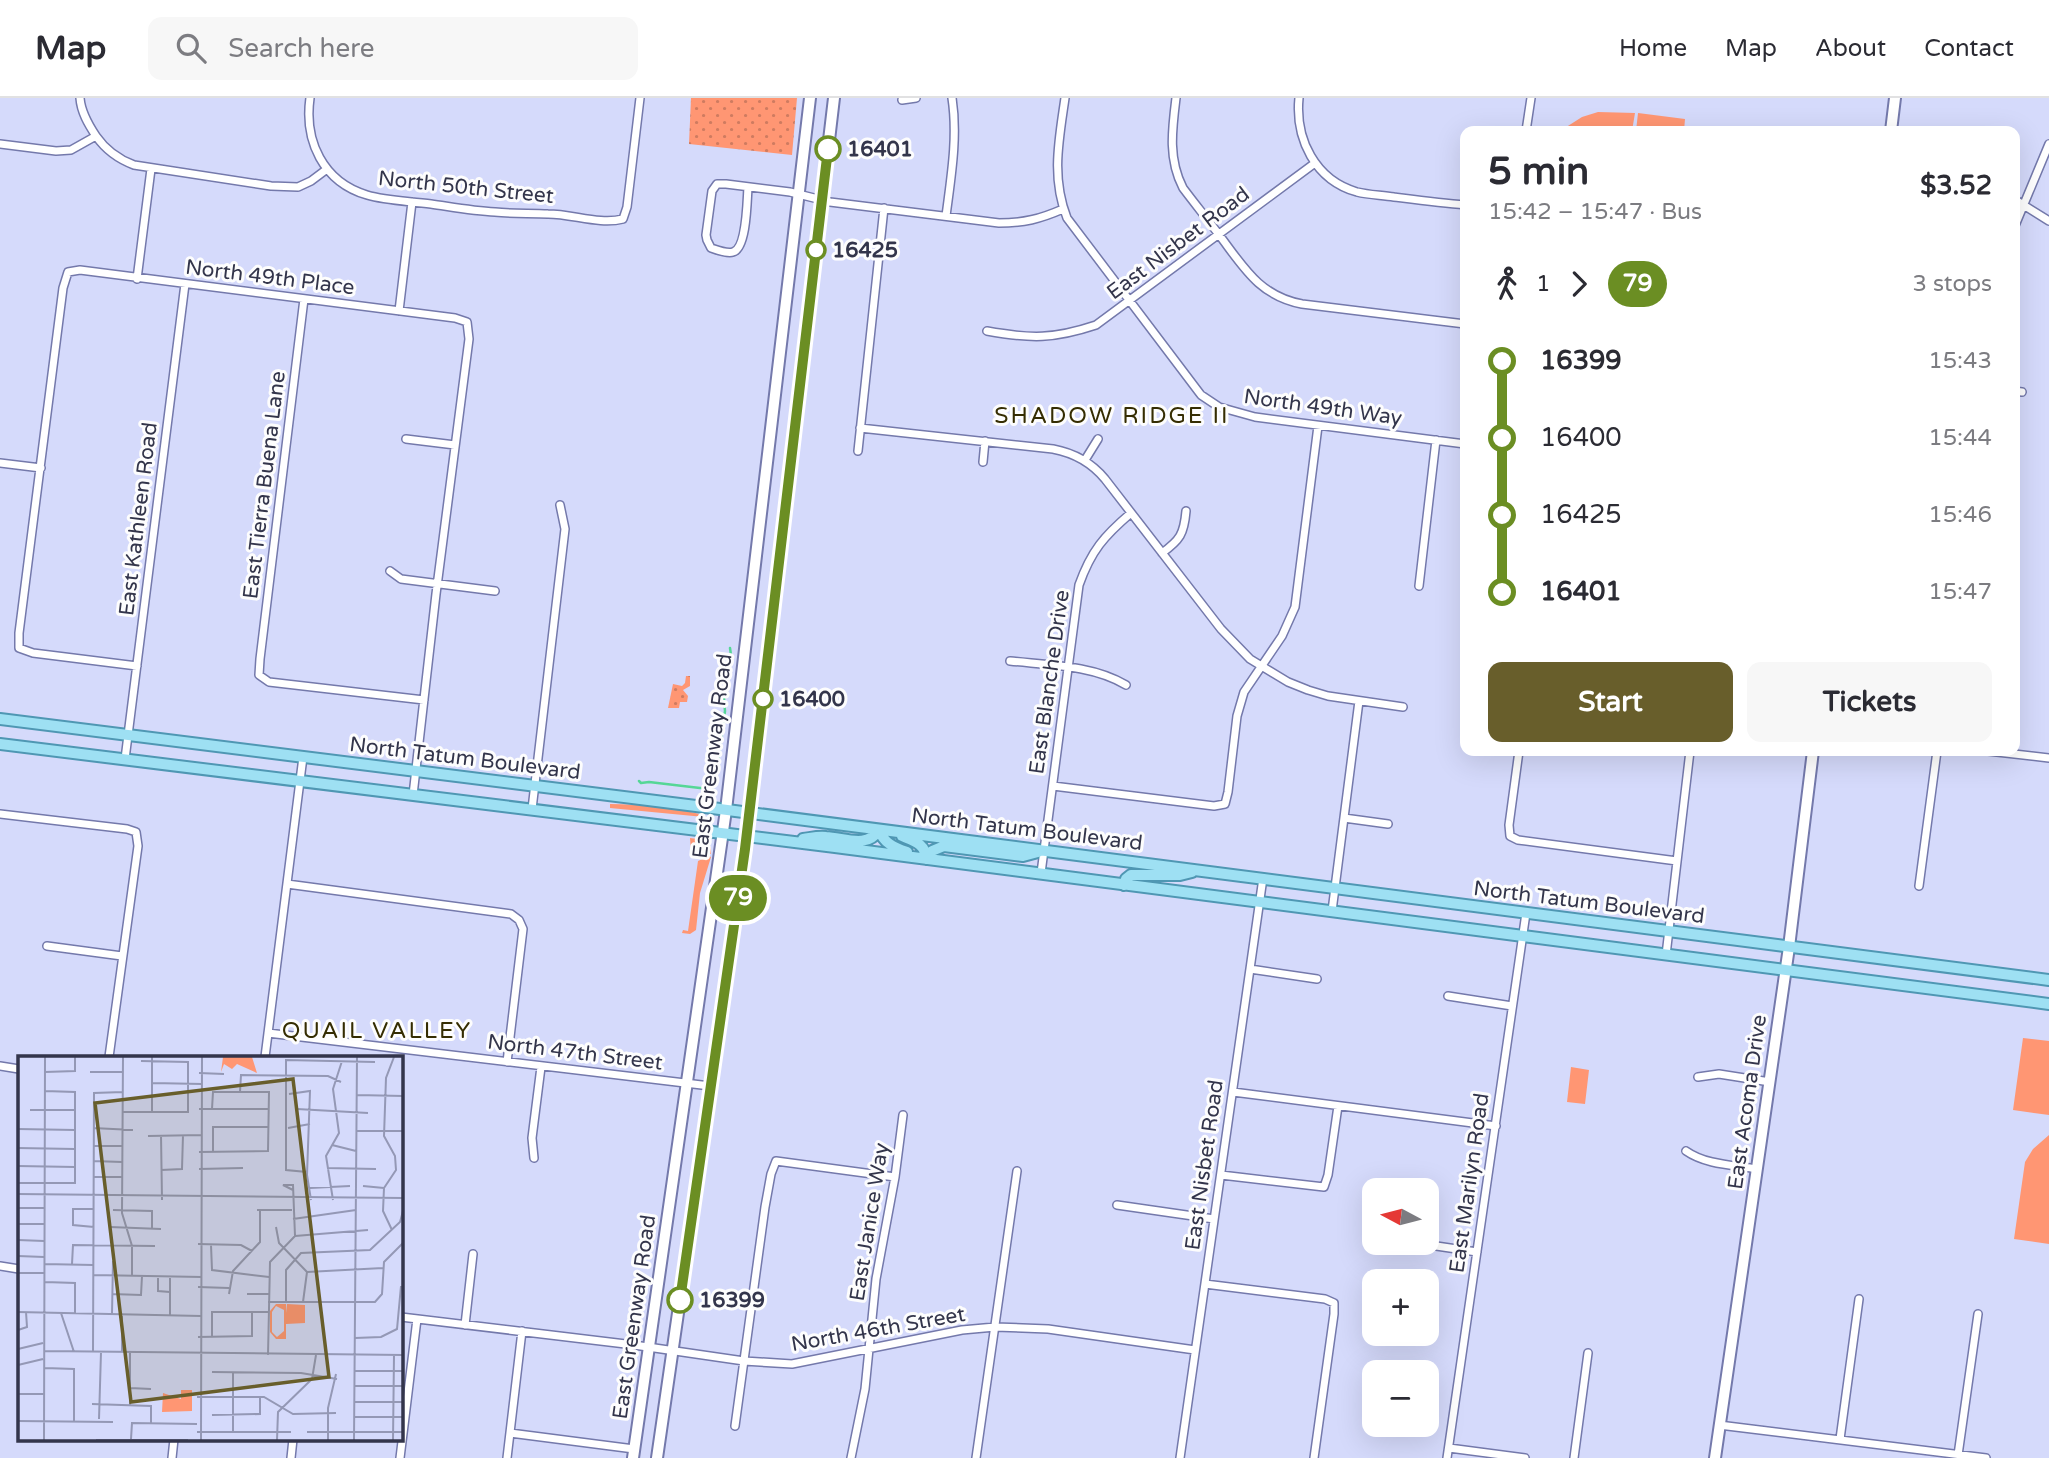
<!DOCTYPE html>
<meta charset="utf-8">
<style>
body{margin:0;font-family:"Varela Round",sans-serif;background:#f7f7f7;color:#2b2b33;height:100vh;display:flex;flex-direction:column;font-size:26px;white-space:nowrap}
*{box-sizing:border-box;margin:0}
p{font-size:23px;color:#7c7c81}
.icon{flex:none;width:38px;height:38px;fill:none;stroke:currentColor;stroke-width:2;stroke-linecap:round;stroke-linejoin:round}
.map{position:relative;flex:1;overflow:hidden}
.sheet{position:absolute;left:1460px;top:28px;width:560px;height:630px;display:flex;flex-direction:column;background:#fff;border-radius:14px;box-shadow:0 7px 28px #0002}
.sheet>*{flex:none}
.badge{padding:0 14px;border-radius:23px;font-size:24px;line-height:46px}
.needle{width:46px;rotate:277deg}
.fabs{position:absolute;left:1362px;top:1080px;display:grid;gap:14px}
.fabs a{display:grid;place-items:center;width:77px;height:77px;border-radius:14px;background:#fff;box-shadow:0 7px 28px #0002;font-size:35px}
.map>.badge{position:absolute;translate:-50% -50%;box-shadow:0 0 0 4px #fff}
.legs{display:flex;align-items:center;gap:10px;height:77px;padding:0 28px;font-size:23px}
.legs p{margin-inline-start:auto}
.head{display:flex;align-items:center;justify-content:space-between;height:119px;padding:0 28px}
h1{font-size:38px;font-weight:800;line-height:52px}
.cta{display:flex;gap:14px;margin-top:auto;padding:14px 28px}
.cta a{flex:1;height:80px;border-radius:14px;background:#685e2b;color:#fff;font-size:28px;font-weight:800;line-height:80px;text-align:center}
.cta a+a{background:#f7f7f7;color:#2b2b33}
ul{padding:0 28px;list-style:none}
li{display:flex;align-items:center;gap:24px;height:77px;font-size:26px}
li i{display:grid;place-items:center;width:10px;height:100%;margin:0 9px;background:currentColor}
li i::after{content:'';width:18px;height:18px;margin:-9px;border:5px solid;border-radius:50%;background:#fff}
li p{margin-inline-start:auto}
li:first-child i{background:linear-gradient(#0000 50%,currentColor 0)}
li:last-child i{background:linear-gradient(currentColor 50%,#0000 0)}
header{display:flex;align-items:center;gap:42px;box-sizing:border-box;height:98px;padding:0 35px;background:#fff;border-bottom:2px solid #e1e1e2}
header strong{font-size:33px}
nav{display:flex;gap:38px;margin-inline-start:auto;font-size:24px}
.search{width:490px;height:63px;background:#f7f7f7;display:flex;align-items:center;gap:18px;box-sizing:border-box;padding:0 24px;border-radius:14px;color:#7c7c81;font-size:26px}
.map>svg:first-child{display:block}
.grass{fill:url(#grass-dots)}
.garden{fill:#ff9673}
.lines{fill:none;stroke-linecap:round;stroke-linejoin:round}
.stream{stroke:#55d797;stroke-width:2.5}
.street-casing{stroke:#7479ab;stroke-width:10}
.secondary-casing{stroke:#7479ab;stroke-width:14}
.primary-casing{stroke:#4f97b3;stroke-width:14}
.street{stroke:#fff;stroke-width:7}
.secondary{stroke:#fff;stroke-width:10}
.primary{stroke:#9ee0f3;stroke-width:10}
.line-1-casing{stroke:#fff;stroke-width:16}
.line-1{stroke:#6b8e23;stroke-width:10}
.stop-1-dot{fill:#fff;stroke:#6b8e23;stroke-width:3.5}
.labels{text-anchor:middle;stroke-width:6;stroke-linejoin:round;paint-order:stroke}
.stop-label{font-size:21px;font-weight:bold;fill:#33354b;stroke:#fdfdfd;text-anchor:start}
.street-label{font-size:21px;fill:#33354b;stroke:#fdfdfd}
.neighbourhood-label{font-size:23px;letter-spacing:2px;fill:#352d02;stroke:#fdfdfd}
.inset-road{fill:none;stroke:#9498b5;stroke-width:2}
.view{fill:#685e2b;fill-opacity:0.15;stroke:#685e2b;stroke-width:3.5}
.inset-edge{fill:none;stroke:#33354b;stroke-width:3.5}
</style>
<header>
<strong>Map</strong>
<div class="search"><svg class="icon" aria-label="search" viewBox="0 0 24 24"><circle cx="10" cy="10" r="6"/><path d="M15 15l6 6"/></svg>Search here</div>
<nav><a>Home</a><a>Map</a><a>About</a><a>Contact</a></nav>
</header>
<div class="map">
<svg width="2049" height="1360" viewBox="0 0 2049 1360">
<defs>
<pattern id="grass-dots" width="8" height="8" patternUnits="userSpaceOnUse" patternTransform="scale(1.75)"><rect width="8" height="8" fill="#ff9673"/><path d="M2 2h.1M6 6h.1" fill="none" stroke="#cf7b60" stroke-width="1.8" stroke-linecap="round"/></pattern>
</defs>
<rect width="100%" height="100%" fill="#d5dafb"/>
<path class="grass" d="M691,0H797L792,57L689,46Z
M686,578H690V588L683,592L688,598L687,604H680L679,610H668L673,586L682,588L685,585Z"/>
<path class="garden" d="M1598,14L1635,15L1632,33H1560L1582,19Z
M1638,15L1685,21L1684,33H1636Z
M610,706C640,706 675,710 704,717V719L610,710Z
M690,740L705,742L711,750V756C702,755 699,763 691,754Z
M709,758L711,759L700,795L696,832L690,836L682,835L683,832L688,833L698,763Z
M2023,940L2049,943V1017L2013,1012Z
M1571,969L1589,972L1585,1006L1567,1004Z
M2049,1037V1146L2014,1141L2025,1064L2033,1051Z"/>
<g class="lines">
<path class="stream" d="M639,683L641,685L649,684L700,690L713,689L715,683L725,613L724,602L731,557L730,550"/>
<g class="street-casing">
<path id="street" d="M80,0C81,14 88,26 96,38
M310,0C304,43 323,84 367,97C387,103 410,103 431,106C452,109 473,113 495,114C512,116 531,115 548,116C573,116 599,127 623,121L627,109L640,0
M1065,0C1059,42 1051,79 1067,120L1201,297L1219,309L1255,319L1465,346
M1176,0C1172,32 1168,61 1183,90C1195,106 1208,122 1220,138C1244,170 1260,198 1302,206L1465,226
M1299,0C1295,41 1315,82 1357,94C1369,97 1382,97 1394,99C1418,102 1441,105 1465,107
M902,2L916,0
M1526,33L1531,0
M0,46L56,53L71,52L96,38C105,51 118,61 134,67L271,88L298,89L311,83L327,71
M748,89C747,102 747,150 733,154C727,156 717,152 711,150L707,142L706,137L712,93L717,86H726L790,94L830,104L999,125C1024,125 1040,121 1063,111
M2014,101L2049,123
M946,118C951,79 958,39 952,0
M2014,130L2049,46
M137,181L151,71
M304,201L260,561L259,577L269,584L424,602
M399,213L412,104
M987,233C1031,241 1054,241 1096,227L1315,65
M2014,293L2022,294
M860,330L1053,351C1074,355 1091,364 1105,381L1221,531L1250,561L1288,584L1308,592L1328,598L1403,609
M406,341L455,347
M858,353L884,110
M1085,362L1098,341
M983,364L985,343
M0,365L41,370
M1162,455C1180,442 1184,436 1186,413
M390,473L401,481L495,493
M1419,488L1436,342
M1010,563C1048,567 1093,567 1126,587
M137,568L33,555L19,550V535L63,190L68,174L80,172L455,220L467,224L469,241L436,496L413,697
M1519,653L1509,727L1510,738L1518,742L1677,763
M1988,653L2049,660
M125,661L185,186
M1053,688L1214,708L1225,706L1228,694L1237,618L1244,594L1282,538L1295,509L1318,328
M532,711L565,431L560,407
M0,716L127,731L136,734L138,748L109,959
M1344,720L1388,726
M1041,775L1079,487C1091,453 1104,438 1131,415
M287,786L511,816L519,822L523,831L507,964
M1919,788L1937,653
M1332,813L1359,603
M47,848L122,858
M1666,857L1690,653
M1250,871L1317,881
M1448,898L1512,908
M268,935L710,988
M265,959L303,659
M0,968L19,971
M1698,979L1719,976L1770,984
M1233,994L1496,1028
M1686,1053C1706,1067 1734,1067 1757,1071
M534,1060L532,1040L541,969
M1221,1077L1324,1089L1328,1077L1338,1008
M1117,1107L1214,1121
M1416,1145L1477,1154
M0,1168L19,1171
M1205,1186L1325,1201L1334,1205V1216L1314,1360
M401,1219L634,1247L744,1263L792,1266L962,1232L995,1229L1048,1231L1195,1252
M465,1227L473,1156
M1719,1327L1986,1360
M735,1328L765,1109L771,1076L776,1063L895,1079
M510,1335L634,1351
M1840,1341L1859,1201
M1449,1350L1525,1360
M1958,1357L1978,1216
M172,1360L174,1341
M291,1360L293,1341
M400,1360L417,1221
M507,1360L522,1233
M851,1360L865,1291L876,1181L895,1079L903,1017
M976,1360L1017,1073
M1180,1360L1263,780
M1447,1360L1526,815
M1574,1360L1588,1255"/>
</g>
<g class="secondary-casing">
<path id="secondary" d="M1891,33L1895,0
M633,1360L726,712L810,0
M657,1360L745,752L834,0
M1715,1360L1789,849L1813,653"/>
</g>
<g class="primary-casing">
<path id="primary" d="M0,621L712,710L2049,882
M0,646L835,749L2049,906
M879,732C884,745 893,749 907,754
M902,738C914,743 926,746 926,761
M803,741C811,740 818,738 826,739C845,740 867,751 879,732
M926,761L932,753L944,748L1023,758L1038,754
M1124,787L1126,781L1131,777H1180L1192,774"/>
</g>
<use href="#street" class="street"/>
<use href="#secondary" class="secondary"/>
<use href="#primary" class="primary"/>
</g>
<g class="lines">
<g class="line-1-casing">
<path id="line-1" d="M680,1202L745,751L828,51"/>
</g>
<use href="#line-1" class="line-1"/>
</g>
<g class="stop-1-dot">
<circle cx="828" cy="51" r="12"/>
<circle cx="816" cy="152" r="9"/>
<circle cx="763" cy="601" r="9"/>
<circle cx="680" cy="1202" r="12"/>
</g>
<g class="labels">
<g class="stop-label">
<text x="847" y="58">16401</text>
<text x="832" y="159">16425</text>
<text x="779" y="608">16400</text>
<text x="699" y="1209">16399</text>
</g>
<g class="street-label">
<text transform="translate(466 89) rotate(6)" y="7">North 50th Street</text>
<text transform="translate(1178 145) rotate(-37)" y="7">East Nisbet Road</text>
<text transform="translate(270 179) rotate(7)" y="7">North 49th Place</text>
<text transform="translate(1323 309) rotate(8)" y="7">North 49th Way</text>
<text transform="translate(264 387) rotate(-83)" y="7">East Tierra Buena Lane</text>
<text transform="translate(138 421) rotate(-83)" y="7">East Kathleen Road</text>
<text transform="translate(1049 584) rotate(-82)" y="7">East Blanche Drive</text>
<text transform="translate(712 658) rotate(-83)" y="7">East Greenway Road</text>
<text transform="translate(465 660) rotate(7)" y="7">North Tatum Boulevard</text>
<text transform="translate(1027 731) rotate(7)" y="7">North Tatum Boulevard</text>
<text transform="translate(1589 804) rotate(7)" y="7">North Tatum Boulevard</text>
<text transform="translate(575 954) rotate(7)" y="7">North 47th Street</text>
<text transform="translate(1747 1004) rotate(-82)" y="7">East Acoma Drive</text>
<text transform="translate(1204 1067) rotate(-82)" y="7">East Nisbet Road</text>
<text transform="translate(1469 1085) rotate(-82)" y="7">East Marilyn Road</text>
<text transform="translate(869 1124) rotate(-81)" y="7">East Janice Way</text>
<text transform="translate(634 1219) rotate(-82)" y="7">East Greenway Road</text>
<text transform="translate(878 1231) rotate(-10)" y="7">North 46th Street</text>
</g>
<g class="neighbourhood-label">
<text x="1112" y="325">SHADOW RIDGE II</text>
<text x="377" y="940">QUAIL VALLEY</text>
</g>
</g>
<g transform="translate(18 958)">
<rect width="385" height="385" fill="#d5dafb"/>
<path d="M205,1H234L239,17L219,8L214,13L206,8L203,16Z" fill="#ff9673"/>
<path d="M268,248V257L269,248L287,249V267L268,268V283H258L252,276V255L258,248ZM258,250L266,254V275L259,281L254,276V256ZM163,334H174V355L144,356L145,337L163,343Z" fill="#ff9673" fill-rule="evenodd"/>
<path class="inset-road" d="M105,1L104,157L114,190V219M27,16L57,15V1M72,16H105M181,17L206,18M134,27L184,28M222,36L223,19L310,20L323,26M271,38L292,35L289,119L293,144M339,39L385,40M181,53H251M279,53L350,57M12,54H57M105,56H170V6L123,5M134,56V1M75,72L115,74M270,72L292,68M0,73L57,74M339,75H385M143,79L144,144M130,80L184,79M314,89L338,95M75,90H104M0,92L57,93M181,96L250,95L251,36H195L194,53M195,96V71H251M75,105L104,106M0,110L57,111M309,112L358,113M181,113L225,112M143,114L164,113L165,79M289,116L268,114V4L357,6M75,121H104M0,127H57V36L27,35M345,130L366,132M292,132L332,130M275,134L265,129H275L277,180M0,138L385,142M315,144L308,100L321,77L315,33L324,5M0,152H26M75,153H55V169L76,171M95,154L134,155V173M239,154H274M275,163L338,154M0,168H26M92,171L143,173M258,171L261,187L289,216M374,174L365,155L366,132L378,114L377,100L366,80L368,22L376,1M277,180L350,174M0,184L26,185M180,188L223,189L234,195M193,189L194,214L251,221M0,200L26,201M26,208L75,209M54,208L55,189L137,190M289,216L365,212M0,217H26M75,219L184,221M140,220V235L152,236M27,226L57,227V257M180,231L211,232M94,238L123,239L124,220M211,238L215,215L242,186V154M229,238H251M250,246H357L364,238L366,206L385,187M268,246V214L283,197L352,194L382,166L385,155M285,246L289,216M0,256L183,260M43,257L56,296M94,258L95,205M152,259V220M0,274L9,271L8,256M180,281L234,280V256M194,281V256H250M337,282L363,281L379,273L383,230M0,293L25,287M27,295L385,299M75,296L76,37L105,36M104,297V258M250,299L252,206L277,180M0,309L25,303M27,312L56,313V365M337,315H385M194,316L283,317L319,323M215,317V376M337,330H385M112,332L133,333M0,338H26M179,341H246L275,358L318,357M337,346H385M74,348L133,350V367M112,349V297M194,359L242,358V341M337,361H385M81,363L83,296M0,365L95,366M179,376H273M289,376H385M113,383L114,367L179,368M26,384L27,1M78,384H170M183,384L184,1M259,384L260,356L294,323L298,299M310,384V352L318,318M336,384L339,1M375,384L376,299"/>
<path class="view" d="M275,23L311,321L113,346L77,47Z"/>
<rect width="385" height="385" class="inset-edge"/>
</g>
</svg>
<div class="fabs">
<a><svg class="needle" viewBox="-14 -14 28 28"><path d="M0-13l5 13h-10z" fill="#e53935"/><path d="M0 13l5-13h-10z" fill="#7c7c81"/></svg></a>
<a>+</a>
<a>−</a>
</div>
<b class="badge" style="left:738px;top:800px;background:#6b8e23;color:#fff">79</b>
<section class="sheet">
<div class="head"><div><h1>5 min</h1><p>15:42 – 15:47 · Bus</p></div><b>$3.52</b></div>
<div class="legs"><svg class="icon" aria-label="walk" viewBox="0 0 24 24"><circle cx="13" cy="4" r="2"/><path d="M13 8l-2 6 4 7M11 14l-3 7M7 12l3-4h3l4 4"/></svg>1<svg class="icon" aria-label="forward" viewBox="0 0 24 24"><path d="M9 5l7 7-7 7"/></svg><b class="badge" style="background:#6b8e23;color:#fff">79</b><p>3 stops</p></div>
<ul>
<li><i style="color:#6b8e23"></i><b>16399</b><p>15:43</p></li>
<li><i style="color:#6b8e23"></i><span>16400</span><p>15:44</p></li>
<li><i style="color:#6b8e23"></i><span>16425</span><p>15:46</p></li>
<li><i style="color:#6b8e23"></i><b>16401</b><p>15:47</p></li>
</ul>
<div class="cta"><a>Start</a><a>Tickets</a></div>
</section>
</div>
